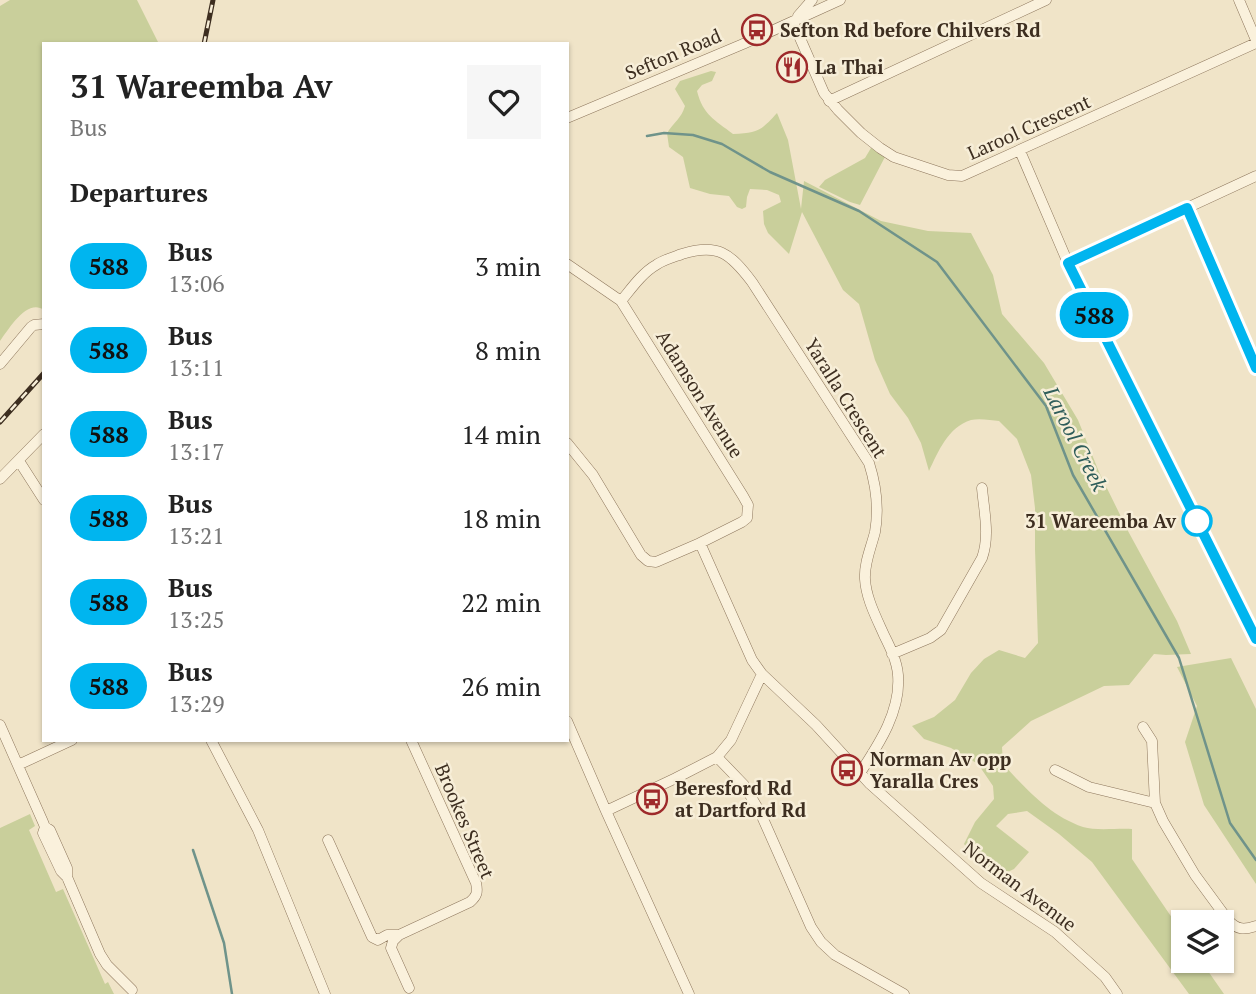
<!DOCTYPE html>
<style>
body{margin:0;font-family:"PT Serif",serif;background:#f6f6f6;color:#222;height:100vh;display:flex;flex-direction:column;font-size:26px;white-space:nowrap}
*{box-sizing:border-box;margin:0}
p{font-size:23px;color:#767676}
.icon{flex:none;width:38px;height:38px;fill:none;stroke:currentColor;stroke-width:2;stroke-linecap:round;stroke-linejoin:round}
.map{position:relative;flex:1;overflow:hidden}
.drawer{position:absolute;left:42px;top:42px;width:527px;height:700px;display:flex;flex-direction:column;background:#fff;border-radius:0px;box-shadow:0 2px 5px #0004}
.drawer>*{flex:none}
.badge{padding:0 14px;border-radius:23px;font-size:24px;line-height:46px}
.controls{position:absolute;left:1171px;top:910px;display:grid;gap:14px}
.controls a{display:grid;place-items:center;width:63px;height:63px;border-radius:0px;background:#fff;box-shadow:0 2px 5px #0004;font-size:35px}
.map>.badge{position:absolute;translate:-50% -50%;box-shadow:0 0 0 4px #fff}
h2{padding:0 28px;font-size:26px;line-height:63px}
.round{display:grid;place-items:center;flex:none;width:74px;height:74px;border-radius:0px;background:#f6f6f6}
.headline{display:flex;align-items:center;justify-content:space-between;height:119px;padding:0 28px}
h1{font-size:33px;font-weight:700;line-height:52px}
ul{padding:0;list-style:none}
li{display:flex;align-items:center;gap:21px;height:84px;padding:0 28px}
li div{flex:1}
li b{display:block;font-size:26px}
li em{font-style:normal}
li .badge{min-width:77px;font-weight:700;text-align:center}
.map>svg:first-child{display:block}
.green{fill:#c9cf9b}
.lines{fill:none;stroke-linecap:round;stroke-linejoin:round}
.stream{stroke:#6f938a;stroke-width:2.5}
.minor-casing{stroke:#8d765c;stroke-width:11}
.minor{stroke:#faf1dc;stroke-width:10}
.rail-casing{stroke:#3d2e20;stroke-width:5}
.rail{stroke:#f7eed8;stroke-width:2.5;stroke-dasharray:8;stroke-linecap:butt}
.line-casing{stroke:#fff;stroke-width:16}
.line{stroke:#00b5ef;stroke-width:10}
.stop-dot{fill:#fff;stroke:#00b5ef;stroke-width:3.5}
.labels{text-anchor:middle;stroke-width:5;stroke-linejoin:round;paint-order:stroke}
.poi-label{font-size:19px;font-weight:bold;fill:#3d2e20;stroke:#f7eed8;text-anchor:start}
.street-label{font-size:19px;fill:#3d2e20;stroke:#f7eed8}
.stop-label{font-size:19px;font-weight:bold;fill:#3d2e20;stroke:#f7eed8;text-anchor:end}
.water-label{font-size:21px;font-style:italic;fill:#2f5d5a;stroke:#f7eed8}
</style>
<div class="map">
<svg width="1256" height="994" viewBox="0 0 1256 994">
<rect width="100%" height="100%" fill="#f0e4c8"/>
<path class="green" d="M10,0H137L159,44H44V310C27,298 9,329 0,341V6Z
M711,71L716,72L712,81L702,85L697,91C703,115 715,120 733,134C758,132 760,132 777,113L788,140L801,209L804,181L881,221L928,231L971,233L993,275L1002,314L1044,363L1078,420L1099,472L1128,531L1177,621L1191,654L1166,655L1154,654L1129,685L1104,686L1031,721L1002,747L1003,764C1026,789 1050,816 1083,827C1096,831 1118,828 1132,829V859L1183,934V961H1201L1224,994H1189L1092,862L1059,834L1027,811L1008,814L996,826L1029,852L1014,869L997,877L978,860L964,844L975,822L994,799L993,786L978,764L951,748L924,739L912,726L934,717L955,700L971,673L984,659L999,650L1025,658L1038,643L1035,549V508L1031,475L1017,439L999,421C991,420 979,418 971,420C948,427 938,452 929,471L921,443L908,418L890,394L875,360L859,304L843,290L802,212L789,254L768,233L764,224L763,211L781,202L779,195L767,190L750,189L747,197L746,207L742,209L737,207L729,196L710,194L690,188L683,157L669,147L667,133C674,122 681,119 685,106L675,89L680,81Z
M874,143L887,153L860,205L850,202L819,187L825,180L865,158Z
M1231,658L1256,709V884L1204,805L1185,742L1197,706L1177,667Z
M30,814L35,826L29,830L56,892L63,889L105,984L108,982L114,994H0V828Z"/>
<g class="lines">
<path class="stream" d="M647,136L664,133L693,135L722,144L770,172L859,211L937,262L1046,406L1073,475L1179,658L1230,823L1256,860
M193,850L224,943L232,994"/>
<g class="minor-casing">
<path id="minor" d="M1239,0L1256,40
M798,16L812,0
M793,22L824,93L838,110L861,133L880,148L894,157L948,175L962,176L1256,43
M829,101L1046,0
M567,118L743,44L840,0
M1020,151L1068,263L1256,639
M1187,208L1256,368
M1068,263L1256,176
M567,264L621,301L743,496L748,505L747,518L742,522L700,543L656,562L648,561L641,555L593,475L567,443
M621,301C631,289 642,273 656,265C663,260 674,257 682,254C718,243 730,253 752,282L869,463C876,485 879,509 875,532C871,548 864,563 865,579C866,598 876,617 884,635C890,647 897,661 898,675C901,711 879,744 860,773
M0,364L31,327L34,325L44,324
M19,461L44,500
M0,479L44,434
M700,543L752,660L762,674L816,725L870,784L981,883L1055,932L1105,977L1117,994
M892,654L930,638L941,630L982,558C990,536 984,511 982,488
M567,721L606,811L689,994
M0,725L43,822L45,827L43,833L61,871L67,877L100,954L107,965L132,990
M1143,727L1152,741L1155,803L1163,821L1195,875L1228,920C1237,930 1244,930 1256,926
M211,740L258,830L325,994
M717,757L744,785L760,812L811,927L821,942L835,955L904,994
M18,765L72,740
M1055,770L1089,787L1155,803
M606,811L676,778L717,757L731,740L762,674
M45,827L50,830L67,868V877
M328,840L372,937L378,940L387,935H399
M409,988L391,948L393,941L399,935L470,902C477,896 478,892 476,883L411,740"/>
</g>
<use href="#minor" class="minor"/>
<g class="rail-casing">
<path id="rail" d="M204,44L213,0
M0,422L44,373"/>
</g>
<use href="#rail" class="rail"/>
</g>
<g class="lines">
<g class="line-casing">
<path id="line" d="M1256,368L1187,208L1068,263L1256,639"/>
</g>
<use href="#line" class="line"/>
</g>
<defs>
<g id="bus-ring" transform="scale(1.575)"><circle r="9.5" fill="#f7eed8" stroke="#9e2a2b" stroke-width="1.5"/><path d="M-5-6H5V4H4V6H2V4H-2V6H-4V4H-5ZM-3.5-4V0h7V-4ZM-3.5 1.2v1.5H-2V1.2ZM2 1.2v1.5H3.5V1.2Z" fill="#9e2a2b"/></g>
<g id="restaurant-ring" transform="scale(1.575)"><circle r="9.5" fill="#f7eed8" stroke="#9e2a2b" stroke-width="1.5"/><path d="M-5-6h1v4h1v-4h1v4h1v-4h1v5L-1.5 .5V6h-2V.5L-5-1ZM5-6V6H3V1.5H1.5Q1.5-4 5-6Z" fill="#9e2a2b"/></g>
</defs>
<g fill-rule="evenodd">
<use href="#bus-ring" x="757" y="30"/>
<use href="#restaurant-ring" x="792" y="67"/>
<use href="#bus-ring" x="847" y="770"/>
<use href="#bus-ring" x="652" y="799"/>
</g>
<circle class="stop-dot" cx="1197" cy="521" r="14"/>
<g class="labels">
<g class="poi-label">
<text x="780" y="37">Sefton Rd before Chilvers Rd</text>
<text x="815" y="74">La Thai</text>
<text x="870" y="766">Norman Av opp<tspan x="870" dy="22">Yaralla Cres</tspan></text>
<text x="675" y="795">Beresford Rd<tspan x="675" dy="22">at Dartford Rd</tspan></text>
</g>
<g class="street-label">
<text transform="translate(673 54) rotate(-23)" y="7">Sefton Road</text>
<text transform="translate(1029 127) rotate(-24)" y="7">Larool Crescent</text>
<text transform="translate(700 394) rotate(58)" y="7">Adamson Avenue</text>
<text transform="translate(846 398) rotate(58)" y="7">Yaralla Crescent</text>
<text transform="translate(465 821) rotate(67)" y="7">Brookes Street</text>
<text transform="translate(1020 886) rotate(37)" y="7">Norman Avenue</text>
</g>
<g class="stop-label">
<text x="1176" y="528">31 Wareemba Av</text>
</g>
<g class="water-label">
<text transform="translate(1075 439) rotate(63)" y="7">Larool Creek</text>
</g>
</g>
</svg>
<div class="controls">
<a><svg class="icon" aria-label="layers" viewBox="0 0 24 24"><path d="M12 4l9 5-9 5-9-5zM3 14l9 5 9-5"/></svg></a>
</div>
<b class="badge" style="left:1094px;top:315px;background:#00b5ef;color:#111">588</b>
<section class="drawer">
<div class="headline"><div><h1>31 Wareemba Av</h1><p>Bus</p></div><a class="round"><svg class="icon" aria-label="heart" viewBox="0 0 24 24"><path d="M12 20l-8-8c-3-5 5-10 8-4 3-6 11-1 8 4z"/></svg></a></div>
<h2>Departures</h2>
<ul>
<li><span class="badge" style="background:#00b5ef;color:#111">588</span><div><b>Bus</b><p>13:06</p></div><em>3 min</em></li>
<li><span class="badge" style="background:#00b5ef;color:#111">588</span><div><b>Bus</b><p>13:11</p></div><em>8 min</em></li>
<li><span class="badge" style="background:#00b5ef;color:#111">588</span><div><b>Bus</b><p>13:17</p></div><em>14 min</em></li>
<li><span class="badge" style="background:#00b5ef;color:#111">588</span><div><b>Bus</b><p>13:21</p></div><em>18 min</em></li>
<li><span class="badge" style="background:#00b5ef;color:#111">588</span><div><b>Bus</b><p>13:25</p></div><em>22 min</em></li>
<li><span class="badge" style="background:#00b5ef;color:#111">588</span><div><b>Bus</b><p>13:29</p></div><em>26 min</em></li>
</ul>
</section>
</div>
